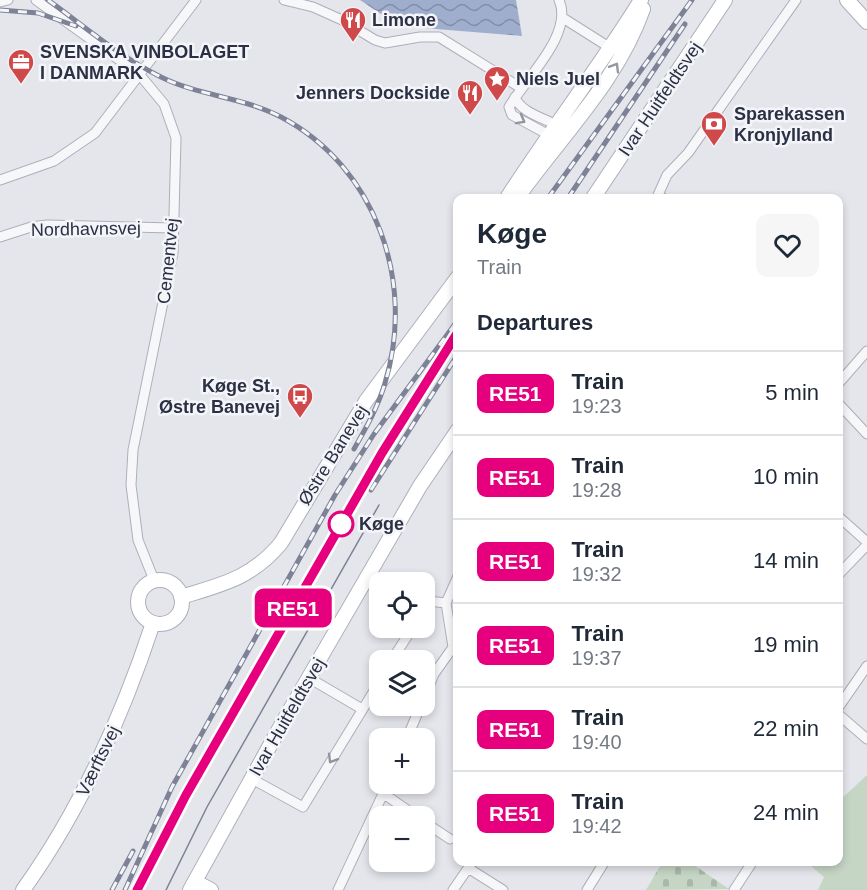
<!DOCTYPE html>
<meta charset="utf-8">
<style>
body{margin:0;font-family:Helvetica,sans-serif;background:#f6f6f7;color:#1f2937;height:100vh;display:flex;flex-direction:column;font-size:22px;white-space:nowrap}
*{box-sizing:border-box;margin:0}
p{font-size:20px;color:#747a83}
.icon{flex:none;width:33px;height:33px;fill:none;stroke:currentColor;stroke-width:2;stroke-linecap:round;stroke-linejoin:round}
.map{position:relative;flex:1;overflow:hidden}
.drawer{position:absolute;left:453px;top:194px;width:390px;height:672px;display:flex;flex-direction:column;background:#fff;border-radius:12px;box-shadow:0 3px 9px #0003}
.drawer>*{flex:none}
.badge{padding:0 12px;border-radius:9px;font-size:21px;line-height:39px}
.buttons{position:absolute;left:369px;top:572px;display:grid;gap:12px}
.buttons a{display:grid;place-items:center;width:66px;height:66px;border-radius:12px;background:#fff;box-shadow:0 3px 9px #0003;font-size:30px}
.map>.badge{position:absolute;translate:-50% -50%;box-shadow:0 0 0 3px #fff}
h2{padding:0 24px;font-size:22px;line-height:54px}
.round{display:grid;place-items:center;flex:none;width:63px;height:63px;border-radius:12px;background:#f6f6f7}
.summary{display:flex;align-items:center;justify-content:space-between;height:102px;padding:0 24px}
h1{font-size:28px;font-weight:600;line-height:45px}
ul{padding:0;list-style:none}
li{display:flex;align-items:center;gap:18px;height:84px;padding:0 24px;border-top:2px solid #e0e1e3}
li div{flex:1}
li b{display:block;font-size:22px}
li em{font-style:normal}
li .badge{min-width:66px;font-weight:700;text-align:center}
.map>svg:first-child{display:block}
.cemetery{fill:url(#cemetery-stones)}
.green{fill:#c6d6c5}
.water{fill:url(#water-waves)}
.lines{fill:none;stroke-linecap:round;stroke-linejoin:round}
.street-casing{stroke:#acafba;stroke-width:11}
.secondary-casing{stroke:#acafba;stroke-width:16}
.street{stroke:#f7f7fa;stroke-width:9}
.secondary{stroke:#fff;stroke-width:14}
.tram{stroke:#7d8296;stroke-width:1.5}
.rail-casing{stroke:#7d8296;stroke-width:5}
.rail{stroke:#f4f5f9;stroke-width:3;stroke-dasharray:9;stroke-linecap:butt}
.oneway{stroke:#9598a2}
.oneway2{stroke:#91949f}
.line-casing{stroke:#fff;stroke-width:14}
.line{stroke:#e6007e;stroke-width:9}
.stop-dot{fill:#fff;stroke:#e6007e;stroke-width:3}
.labels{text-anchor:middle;stroke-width:5;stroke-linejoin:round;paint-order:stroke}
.poi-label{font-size:18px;font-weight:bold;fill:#2b3044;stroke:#f4f5f9;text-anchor:start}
.street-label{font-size:18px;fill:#2b3044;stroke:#f4f5f9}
.stop-label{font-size:18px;font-weight:bold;fill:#2b3044;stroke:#f4f5f9;text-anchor:start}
</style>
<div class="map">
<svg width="867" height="890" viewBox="0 0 867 890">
<defs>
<pattern id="cemetery-stones" width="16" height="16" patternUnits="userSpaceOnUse" patternTransform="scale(1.5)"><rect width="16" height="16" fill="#c6d6c5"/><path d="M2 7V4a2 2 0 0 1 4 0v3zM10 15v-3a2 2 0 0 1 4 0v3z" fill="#aab8aa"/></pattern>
<pattern id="water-waves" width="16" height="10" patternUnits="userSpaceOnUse" patternTransform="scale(1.5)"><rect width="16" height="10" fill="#9faecc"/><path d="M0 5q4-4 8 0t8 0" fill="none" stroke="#828ea7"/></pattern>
</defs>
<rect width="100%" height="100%" fill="#e4e6ec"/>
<path class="cemetery" d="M653,861H688L729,889L646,890L660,866Z"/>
<path class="green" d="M867,775V890H818L824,877L805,861H838L839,801Z"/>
<path class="water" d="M360,0H516L522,36L399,26Z"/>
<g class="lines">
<g class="street-casing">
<path id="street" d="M36,0L139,74L164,104L176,138L173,253L133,450L131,485L138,540L154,580
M284,0L313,7L342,20L375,40L385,43L420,37H439L521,88
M0,2L8,0
M563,18L612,49
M515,97C520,112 543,118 557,125
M549,135L512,115L509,107C526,78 574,34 559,0
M0,180L54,161L95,133L196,0
M663,198L658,195L667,175L688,153L796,0
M0,237L31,227L47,225L173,228
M838,384L867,351
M838,403L867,434
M838,516L867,542
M838,575L867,545
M424,608L428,601L446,603
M453,647L446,603L458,576
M392,660L413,627
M309,678L362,709
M424,698L434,674L456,643
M838,708L867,666
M838,714L867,739
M407,738L421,705
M252,779L303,807L380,681
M384,794L416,816
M424,822L450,839
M468,868L503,890
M338,890L388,783
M453,890L473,861
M587,890L605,861
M734,890L753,861"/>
</g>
<g class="secondary-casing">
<path id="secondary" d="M847,0L867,22
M507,198C550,131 599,68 641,0
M517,198C561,136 618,81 643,9
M593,198L725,0
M138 602a22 22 0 1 1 44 0a22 22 0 1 1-44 0Z
M181,597C223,584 252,578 281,543L366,401L458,277
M196,882L211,890
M23,890C81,809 122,717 153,623
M190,890L283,722L420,486L458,430"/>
</g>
<use href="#street" class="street"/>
<use href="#secondary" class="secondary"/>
<path class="tram" d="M166,890L207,807L379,505"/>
<g class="rail-casing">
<path id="rail" d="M48,0C84,26 120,57 161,77C199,96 243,97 281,117C376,167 416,282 385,383C378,407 366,428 354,449
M0,10L38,13L76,26
M548,198L692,0
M568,198L685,24
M371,490L458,354
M112,890L133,851
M125,890L172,787L335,495L374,434L458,320
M137,890L192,784L382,453L437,362"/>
</g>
<use href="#rail" class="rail"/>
</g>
<defs><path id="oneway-chevron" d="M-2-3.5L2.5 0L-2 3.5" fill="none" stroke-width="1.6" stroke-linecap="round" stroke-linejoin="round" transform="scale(1.5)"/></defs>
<use class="oneway" href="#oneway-chevron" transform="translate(615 67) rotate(-59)"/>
<g class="oneway2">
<use href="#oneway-chevron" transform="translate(521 120) rotate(29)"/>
<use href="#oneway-chevron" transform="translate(332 759) rotate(121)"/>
</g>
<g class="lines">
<g class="line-casing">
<path id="line" d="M137,890L186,795L382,453L458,332"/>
</g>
<use href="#line" class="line"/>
</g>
<defs>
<g id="restaurant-pin" transform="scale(1.35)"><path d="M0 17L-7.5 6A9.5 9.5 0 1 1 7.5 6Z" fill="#d0494a" stroke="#f4f5f9"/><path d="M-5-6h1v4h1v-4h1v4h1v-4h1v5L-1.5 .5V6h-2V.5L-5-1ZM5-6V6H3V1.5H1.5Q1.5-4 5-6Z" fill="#fff"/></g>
<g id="office-pin" transform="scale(1.35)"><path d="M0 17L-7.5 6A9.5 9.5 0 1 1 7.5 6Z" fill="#d0494a" stroke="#f4f5f9"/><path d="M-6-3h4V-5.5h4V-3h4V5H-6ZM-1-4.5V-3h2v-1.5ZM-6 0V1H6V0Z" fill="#fff"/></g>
<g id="sight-pin" transform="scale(1.35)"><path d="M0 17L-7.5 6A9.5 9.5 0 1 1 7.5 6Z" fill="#d0494a" stroke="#f4f5f9"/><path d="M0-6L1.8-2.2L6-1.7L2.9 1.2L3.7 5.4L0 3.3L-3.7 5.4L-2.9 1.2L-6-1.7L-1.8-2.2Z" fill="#fff"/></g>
<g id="bank-pin" transform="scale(1.35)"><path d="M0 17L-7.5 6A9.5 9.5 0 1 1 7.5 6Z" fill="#d0494a" stroke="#f4f5f9"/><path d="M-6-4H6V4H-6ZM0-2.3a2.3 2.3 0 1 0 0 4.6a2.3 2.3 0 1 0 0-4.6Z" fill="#fff"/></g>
<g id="bus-pin" transform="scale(1.35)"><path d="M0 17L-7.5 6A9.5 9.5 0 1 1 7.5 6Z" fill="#d0494a" stroke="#f4f5f9"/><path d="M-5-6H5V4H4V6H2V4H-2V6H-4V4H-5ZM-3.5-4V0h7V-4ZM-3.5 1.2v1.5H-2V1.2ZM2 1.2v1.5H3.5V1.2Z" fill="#fff"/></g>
</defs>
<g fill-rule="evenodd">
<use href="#restaurant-pin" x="353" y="20"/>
<use href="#office-pin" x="21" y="62"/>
<use href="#sight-pin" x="497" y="79"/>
<use href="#restaurant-pin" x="470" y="93"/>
<use href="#bank-pin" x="714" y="124"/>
<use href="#bus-pin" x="300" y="396"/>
</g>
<circle class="stop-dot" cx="341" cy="524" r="12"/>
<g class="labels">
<g class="poi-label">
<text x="372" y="26">Limone</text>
<text x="40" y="58">SVENSKA VINBOLAGET<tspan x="40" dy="21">I DANMARK</tspan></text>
<text x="516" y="85">Niels Juel</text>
<text x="450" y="99" text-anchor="end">Jenners Dockside</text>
<text x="734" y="120">Sparekassen<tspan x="734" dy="21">Kronjylland</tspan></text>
<text x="280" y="392" text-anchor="end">Køge St.,<tspan x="280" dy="21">Østre Banevej</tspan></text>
</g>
<g class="street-label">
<text transform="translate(660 99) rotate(-56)" y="6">Ivar Huitfeldtsvej</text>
<text transform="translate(86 229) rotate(-1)" y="6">Nordhavnsvej</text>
<text transform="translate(168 261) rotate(-84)" y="6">Cementvej</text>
<text transform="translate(333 455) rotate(-58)" y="6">Østre Banevej</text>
<text transform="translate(287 717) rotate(-60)" y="6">Ivar Huitfeldtsvej</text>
<text transform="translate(98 761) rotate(-64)" y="6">Værftsvej</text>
</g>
<g class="stop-label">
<text x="359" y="530">Køge</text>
</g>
</g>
</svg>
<div class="buttons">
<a><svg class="icon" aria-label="locate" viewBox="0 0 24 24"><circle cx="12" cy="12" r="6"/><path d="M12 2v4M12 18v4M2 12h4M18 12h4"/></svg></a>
<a><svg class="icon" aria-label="layers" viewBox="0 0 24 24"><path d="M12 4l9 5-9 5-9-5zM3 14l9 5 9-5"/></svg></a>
<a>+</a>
<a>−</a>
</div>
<b class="badge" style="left:293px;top:608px;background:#e6007e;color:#fff">RE51</b>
<section class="drawer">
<div class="summary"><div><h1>Køge</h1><p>Train</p></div><a class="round"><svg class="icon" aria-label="heart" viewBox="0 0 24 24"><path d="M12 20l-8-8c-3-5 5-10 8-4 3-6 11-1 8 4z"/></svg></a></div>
<h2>Departures</h2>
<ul>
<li><span class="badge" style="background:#e6007e;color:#fff">RE51</span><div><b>Train</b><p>19:23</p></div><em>5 min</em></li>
<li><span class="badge" style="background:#e6007e;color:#fff">RE51</span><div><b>Train</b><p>19:28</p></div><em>10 min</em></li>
<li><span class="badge" style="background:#e6007e;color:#fff">RE51</span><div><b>Train</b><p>19:32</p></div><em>14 min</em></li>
<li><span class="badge" style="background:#e6007e;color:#fff">RE51</span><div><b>Train</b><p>19:37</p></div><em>19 min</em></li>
<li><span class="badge" style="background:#e6007e;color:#fff">RE51</span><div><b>Train</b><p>19:40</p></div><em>22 min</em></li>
<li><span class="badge" style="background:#e6007e;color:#fff">RE51</span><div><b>Train</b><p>19:42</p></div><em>24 min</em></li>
</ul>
</section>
</div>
